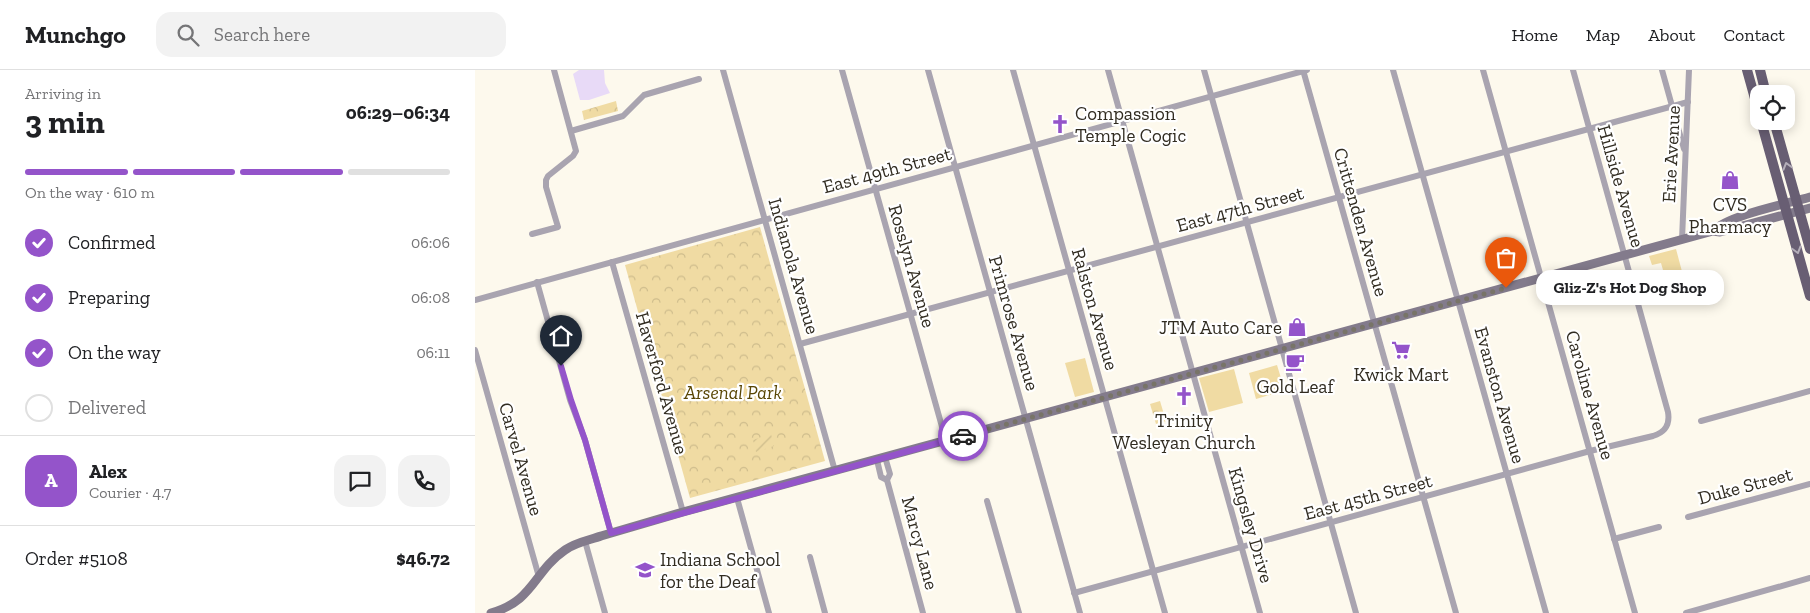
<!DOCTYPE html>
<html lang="en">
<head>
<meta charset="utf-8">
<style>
	:root { --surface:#fff; --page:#f2f2f2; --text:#202124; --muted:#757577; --line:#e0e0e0; --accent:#9454ca }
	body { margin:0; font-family:"Zilla Slab",serif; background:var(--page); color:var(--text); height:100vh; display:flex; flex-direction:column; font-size:19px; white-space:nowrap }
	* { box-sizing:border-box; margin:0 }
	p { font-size:16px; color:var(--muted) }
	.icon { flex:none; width:28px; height:28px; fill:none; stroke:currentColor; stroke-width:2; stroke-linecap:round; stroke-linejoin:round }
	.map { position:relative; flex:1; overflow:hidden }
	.side { display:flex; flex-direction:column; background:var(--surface); width:475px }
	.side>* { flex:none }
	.controls { position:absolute; left:1275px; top:15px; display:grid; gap:10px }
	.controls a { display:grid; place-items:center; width:45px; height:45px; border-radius:10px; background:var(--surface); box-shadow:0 2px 12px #0003; font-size:25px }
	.pin { position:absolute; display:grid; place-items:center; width:42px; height:42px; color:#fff; margin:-51px -21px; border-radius:50% 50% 50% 0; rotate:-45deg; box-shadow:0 0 5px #0007 }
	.pin .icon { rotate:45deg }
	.courier { position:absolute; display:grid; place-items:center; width:50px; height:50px; margin:-25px; border:4px solid #9454ca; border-radius:50%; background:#fff; color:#222; box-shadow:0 1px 6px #0007 }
	.bubble { position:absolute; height:35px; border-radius:15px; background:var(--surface); box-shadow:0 2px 12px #0003; font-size:16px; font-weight:700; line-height:35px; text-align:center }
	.summary em { font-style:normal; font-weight:700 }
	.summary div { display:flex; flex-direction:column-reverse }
	.summary { display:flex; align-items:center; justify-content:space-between; height:85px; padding:0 25px }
	h1 { font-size:32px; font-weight:700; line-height:38px }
	.bar { display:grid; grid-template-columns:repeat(4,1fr); gap:8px 5px; align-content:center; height:60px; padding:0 25px }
	.bar i { height:6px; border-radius:4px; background:var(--line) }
	.bar .current { background:var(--accent) }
	.bar p { grid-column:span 4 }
	.line { display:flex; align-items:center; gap:12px; padding:0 25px; border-top:1px solid var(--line) }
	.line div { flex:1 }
	.round { display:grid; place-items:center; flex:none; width:52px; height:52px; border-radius:15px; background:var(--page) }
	ol { padding:0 25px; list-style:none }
	li { display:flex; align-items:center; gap:15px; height:55px }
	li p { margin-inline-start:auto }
	li .icon { padding:5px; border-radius:50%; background:var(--accent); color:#fff; stroke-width:4 }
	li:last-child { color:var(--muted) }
	li i { width:28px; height:28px; border:2px solid var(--line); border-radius:50% }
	header { display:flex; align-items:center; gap:30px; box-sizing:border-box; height:70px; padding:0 25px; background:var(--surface); border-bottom:1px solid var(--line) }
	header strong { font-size:24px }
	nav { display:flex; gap:28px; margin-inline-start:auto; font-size:18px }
	.search { width:350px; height:45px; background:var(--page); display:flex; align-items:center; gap:12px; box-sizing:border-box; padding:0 18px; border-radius:15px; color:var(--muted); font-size:19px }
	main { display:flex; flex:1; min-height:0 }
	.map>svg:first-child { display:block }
	.grass { fill:#f0dba3 }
	.forest { fill:url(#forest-crowns) }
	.garden { fill:url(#garden-furrows) }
	.water { fill:#e8daf7 }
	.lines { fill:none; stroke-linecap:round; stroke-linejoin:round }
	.minor { stroke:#a9a4b0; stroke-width:6 }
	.secondary { stroke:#837b8c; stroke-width:9 }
	.primary { stroke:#685e73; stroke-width:10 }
	.oneway { stroke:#b4aeb9 }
	.done { stroke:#787468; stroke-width:5; stroke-dasharray:0 9 }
	.route { stroke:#9454ca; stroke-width:6 }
	.labels { text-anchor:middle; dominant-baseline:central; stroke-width:4.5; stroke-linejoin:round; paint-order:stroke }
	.poi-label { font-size:19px; fill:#312c21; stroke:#fff }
	.street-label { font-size:19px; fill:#312c21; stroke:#fff }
	.park-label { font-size:19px; font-style:italic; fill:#594604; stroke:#fff }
</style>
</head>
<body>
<header>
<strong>Munchgo</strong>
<div class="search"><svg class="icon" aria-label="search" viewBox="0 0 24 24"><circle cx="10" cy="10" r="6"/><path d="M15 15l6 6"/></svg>Search here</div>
<nav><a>Home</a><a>Map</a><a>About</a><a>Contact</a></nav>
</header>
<main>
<section class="side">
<div class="summary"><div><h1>3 min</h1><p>Arriving in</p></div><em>06:29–06:34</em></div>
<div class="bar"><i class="current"></i><i class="current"></i><i class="current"></i><i></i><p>On the way · 610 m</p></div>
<ol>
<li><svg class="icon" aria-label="check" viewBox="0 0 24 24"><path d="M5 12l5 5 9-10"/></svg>Confirmed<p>06:06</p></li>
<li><svg class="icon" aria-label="check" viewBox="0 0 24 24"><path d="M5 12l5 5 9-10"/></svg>Preparing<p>06:08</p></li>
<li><svg class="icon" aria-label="check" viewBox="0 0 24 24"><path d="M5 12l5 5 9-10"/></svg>On the way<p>06:11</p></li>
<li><i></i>Delivered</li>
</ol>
<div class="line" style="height:90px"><b class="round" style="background:var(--accent);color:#fff">A</b><div><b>Alex</b><p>Courier · 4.7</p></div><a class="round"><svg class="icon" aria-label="chat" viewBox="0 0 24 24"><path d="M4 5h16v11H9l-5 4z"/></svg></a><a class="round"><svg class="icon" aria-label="phone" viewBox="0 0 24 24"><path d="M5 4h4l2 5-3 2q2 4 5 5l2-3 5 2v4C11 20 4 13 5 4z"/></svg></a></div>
<div class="line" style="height:65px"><div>Order #5108</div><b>$46.72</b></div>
</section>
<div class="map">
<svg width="1335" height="543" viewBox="0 0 1335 543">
	<defs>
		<pattern id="forest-crowns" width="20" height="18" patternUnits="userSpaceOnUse" patternTransform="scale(1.25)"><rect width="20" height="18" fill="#f0dba3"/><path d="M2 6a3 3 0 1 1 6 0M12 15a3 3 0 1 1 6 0" fill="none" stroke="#cebc8c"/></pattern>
		<pattern id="garden-furrows" width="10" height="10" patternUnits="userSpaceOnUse" patternTransform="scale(1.25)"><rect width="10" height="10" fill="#f0dba3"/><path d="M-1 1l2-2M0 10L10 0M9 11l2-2" fill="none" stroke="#cebc8c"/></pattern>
	</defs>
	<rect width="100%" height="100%" fill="#fdf9ed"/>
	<g class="grass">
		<polygon points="1201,179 1209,209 1192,214 1186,193 1177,195 1174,186"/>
		<polygon points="610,288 619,322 600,327 590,293"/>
		<polygon points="802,295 809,318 804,319 805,322 781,329 774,303"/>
		<polygon points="759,299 768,333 734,342 724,308"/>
	</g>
	<g class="forest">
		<polygon points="141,31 143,41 109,50 107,41"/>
		<polygon points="285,157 350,391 215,428 150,195"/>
		<polygon points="685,331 691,351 681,354 675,334"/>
	</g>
	<polygon class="garden" points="296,364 299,376 281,382 278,370"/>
	<polygon class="water" points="104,0 129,0 130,13 135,23 114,30 105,30 98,4"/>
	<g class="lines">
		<g class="minor">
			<polyline points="248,0 360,401"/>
			<polyline points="367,0 471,371"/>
			<polyline points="453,0 605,543"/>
			<polyline points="538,0 690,543"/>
			<polyline points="633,0 785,543"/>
			<polyline points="729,0 881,543"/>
			<polyline points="828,0 981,543"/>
			<polyline points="918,0 1071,543"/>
			<polyline points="1008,0 1160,543"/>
			<polyline points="1187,0 1209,79"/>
			<polyline points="96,61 148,46 169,25 224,9"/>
			<polyline points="57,164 83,157 71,117 71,110 73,106 98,86 101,81 79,0"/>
			<polyline points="1207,170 1214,0"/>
			<polyline points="137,192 208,442"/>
			<polyline points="62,212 95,330 110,370 136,463"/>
			<polyline points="0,230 832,0"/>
			<polyline points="325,274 1213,32"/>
			<polyline points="0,280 64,507"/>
			<polyline points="1226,351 1335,321"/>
			<polyline points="402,390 406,407 412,410 415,404 410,387"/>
			<polyline points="412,410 448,543"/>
			<polyline points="262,428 294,543"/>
			<polyline points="512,431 544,543"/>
			<polyline points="1213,447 1335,414"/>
			<polyline points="1139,469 1184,457"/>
			<polyline points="110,471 130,543"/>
			<polyline points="335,487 350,543"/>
			<path d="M 599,523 L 1115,381 L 1178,366 C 1191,362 1195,354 1193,342 L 1098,0"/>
			<polyline points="1211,543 1335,508"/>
		</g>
		<g class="secondary">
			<path d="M 1238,161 C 1254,145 1311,134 1335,127"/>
			<path d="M 16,543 C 59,531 58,502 90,480 C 101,472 115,470 126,466 C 153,458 181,450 208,442 L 1238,161 L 1245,162 L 1335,138"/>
		</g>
		<g class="primary">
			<polyline points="1272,0 1284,43"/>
			<polyline points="1285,0 1291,24"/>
			<polyline points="1286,51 1335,226"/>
			<polyline points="1299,51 1335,179"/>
		</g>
	</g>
	<defs><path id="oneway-chevron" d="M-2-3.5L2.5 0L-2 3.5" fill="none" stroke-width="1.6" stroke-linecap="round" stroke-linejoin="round" transform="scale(1.25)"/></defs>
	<g class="oneway">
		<use href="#oneway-chevron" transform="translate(1312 96) rotate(-106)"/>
		<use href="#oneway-chevron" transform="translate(1322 180) rotate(74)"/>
	</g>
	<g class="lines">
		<polyline class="done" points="488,366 1031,218"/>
		<polyline class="route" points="86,296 96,330 110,370 136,463 488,366"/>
	</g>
	<defs>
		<g id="church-bare" transform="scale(1.5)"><path d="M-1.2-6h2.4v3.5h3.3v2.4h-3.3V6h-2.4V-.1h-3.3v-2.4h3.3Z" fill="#9454ca" stroke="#fff" stroke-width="2.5" paint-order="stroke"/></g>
		<g id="shop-bare" transform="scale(1.5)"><path d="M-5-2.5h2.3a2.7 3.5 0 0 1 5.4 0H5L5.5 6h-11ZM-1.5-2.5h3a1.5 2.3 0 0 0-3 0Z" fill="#9454ca" stroke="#fff" stroke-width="2.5" paint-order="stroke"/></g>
		<g id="supermarket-bare" transform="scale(1.5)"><path d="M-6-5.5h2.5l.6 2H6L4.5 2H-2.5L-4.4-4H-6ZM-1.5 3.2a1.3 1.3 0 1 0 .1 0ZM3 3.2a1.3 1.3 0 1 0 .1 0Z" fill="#9454ca" stroke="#fff" stroke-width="2.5" paint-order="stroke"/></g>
		<g id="cafe-bare" transform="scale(1.5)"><path d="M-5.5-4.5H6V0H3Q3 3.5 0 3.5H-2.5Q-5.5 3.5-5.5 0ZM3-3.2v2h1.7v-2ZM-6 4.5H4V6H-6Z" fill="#9454ca" stroke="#fff" stroke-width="2.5" paint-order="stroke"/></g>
		<g id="school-bare" transform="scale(1.5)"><path d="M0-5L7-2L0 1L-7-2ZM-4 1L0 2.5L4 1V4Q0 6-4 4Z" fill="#9454ca" stroke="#fff" stroke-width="2.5" paint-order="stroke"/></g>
	</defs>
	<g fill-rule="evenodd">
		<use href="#church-bare" x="585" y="54"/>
		<use href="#shop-bare" x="1255" y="110"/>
		<use href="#shop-bare" x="822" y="257"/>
		<use href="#supermarket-bare" x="926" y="280"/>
		<use href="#cafe-bare" x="820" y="292"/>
		<use href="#church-bare" x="709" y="326"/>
		<use href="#school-bare" x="170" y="500"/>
	</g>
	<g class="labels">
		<g class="poi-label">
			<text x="600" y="43" text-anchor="start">Compassion<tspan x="600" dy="22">Temple Cogic</tspan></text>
			<text x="1255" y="134">CVS<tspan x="1255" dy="22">Pharmacy</tspan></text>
			<text x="807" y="257" text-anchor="end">JTM Auto Care</text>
			<text x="926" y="304">Kwick Mart</text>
			<text x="820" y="316">Gold Leaf</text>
			<text x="709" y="350">Trinity<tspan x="709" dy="22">Wesleyan Church</tspan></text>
			<text x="185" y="489" text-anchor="start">Indiana School<tspan x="185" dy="22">for the Deaf</tspan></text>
		</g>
		<g class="street-label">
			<text transform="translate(1196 84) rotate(-87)">Erie Avenue</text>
			<text transform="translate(412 100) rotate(-15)">East 49th Street</text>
			<text transform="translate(1146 116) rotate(74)">Hillside Avenue</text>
			<text transform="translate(765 139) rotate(-15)">East 47th Street</text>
			<text transform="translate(886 152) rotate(74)">Crittenden Avenue</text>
			<text transform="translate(319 196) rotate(74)">Indianola Avenue</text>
			<text transform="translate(437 196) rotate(74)">Rosslyn Avenue</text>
			<text transform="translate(620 239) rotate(74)">Ralston Avenue</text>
			<text transform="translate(539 253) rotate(74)">Primrose Avenue</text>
			<text transform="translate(187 313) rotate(74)">Haverford Avenue</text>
			<text transform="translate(1025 325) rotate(74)">Evanston Avenue</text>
			<text transform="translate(1115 325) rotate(74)">Caroline Avenue</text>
			<text transform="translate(46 389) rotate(74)">Carvel Avenue</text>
			<text transform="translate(1270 416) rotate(-15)">Duke Street</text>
			<text transform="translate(893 427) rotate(-15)">East 45th Street</text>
			<text transform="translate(776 455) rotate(74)">Kingsley Drive</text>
			<text transform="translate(445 473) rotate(75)">Marcy Lane</text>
		</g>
		<g class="park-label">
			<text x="258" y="322">Arsenal Park</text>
		</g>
	</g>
</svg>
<div class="controls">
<a><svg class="icon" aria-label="locate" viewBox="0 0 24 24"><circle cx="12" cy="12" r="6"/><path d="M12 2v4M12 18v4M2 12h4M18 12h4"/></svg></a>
</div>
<div class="pin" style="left:1031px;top:218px;background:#ea580c"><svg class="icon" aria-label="bag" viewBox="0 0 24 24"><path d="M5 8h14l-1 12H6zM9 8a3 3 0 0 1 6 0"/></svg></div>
<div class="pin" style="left:86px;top:296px;background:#1f2937"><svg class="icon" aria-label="home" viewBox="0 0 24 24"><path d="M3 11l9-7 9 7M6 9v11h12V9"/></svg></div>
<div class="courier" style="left:488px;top:366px"><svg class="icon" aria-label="car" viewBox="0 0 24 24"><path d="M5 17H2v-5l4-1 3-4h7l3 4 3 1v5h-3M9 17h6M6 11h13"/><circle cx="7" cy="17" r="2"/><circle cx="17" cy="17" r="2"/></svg></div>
<div class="bubble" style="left:1061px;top:200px;width:188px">Gliz-Z's Hot Dog Shop</div>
</div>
</main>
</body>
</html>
